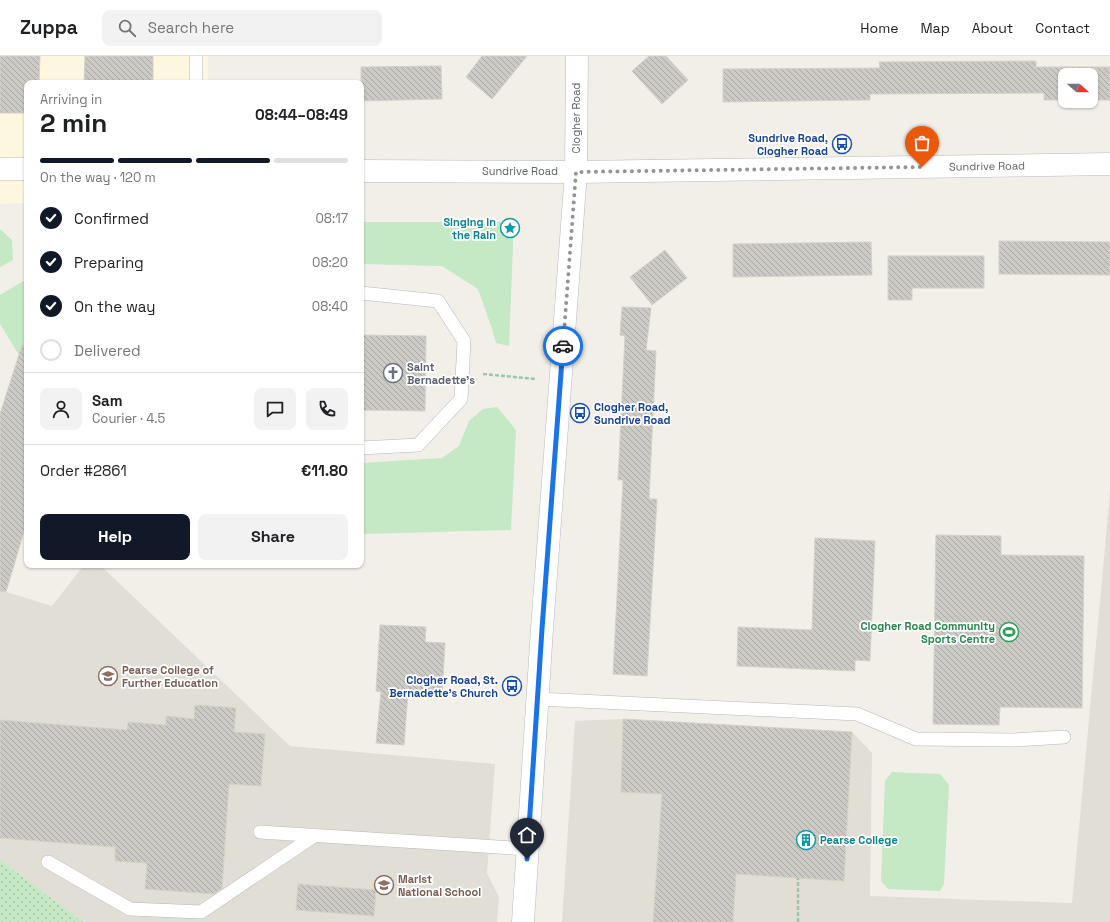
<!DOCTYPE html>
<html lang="en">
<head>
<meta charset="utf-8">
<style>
	:root { --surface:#fff; --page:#f2f2f2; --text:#202124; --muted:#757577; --line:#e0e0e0; --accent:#111827 }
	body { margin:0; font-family:"Space Grotesk",sans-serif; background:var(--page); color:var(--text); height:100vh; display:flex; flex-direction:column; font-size:15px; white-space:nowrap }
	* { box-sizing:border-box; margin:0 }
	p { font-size:13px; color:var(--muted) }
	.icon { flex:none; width:22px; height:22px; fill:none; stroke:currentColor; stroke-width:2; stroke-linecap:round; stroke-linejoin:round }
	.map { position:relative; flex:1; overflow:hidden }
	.sheet { position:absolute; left:24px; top:24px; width:340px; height:488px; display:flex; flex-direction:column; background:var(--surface); border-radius:8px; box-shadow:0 1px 3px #0004 }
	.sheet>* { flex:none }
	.needle { width:26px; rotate:111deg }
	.controls { position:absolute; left:1058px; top:12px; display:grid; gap:8px }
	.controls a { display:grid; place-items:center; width:40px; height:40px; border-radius:8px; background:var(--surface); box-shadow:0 1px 3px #0004; font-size:20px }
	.pin { position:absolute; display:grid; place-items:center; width:34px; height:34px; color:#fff; margin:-41px -17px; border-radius:50% 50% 50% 0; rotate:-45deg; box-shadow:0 0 4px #0007 }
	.pin .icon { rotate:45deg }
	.courier { position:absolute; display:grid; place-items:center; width:40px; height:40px; margin:-20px; border:3px solid #1a73e8; border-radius:50%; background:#fff; color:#222; box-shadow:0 1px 5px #0007 }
	.overview em { font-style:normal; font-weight:700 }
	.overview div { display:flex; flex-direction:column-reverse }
	.overview { display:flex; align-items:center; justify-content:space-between; height:68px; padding:0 16px }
	h1 { font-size:26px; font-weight:700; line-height:30px }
	.bar { display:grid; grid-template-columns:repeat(4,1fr); gap:6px 4px; align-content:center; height:48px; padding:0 16px }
	.bar i { height:5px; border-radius:3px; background:var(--line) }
	.bar .active { background:var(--accent) }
	.bar p { grid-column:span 4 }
	.line { display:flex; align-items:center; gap:10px; padding:0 16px; border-top:1px solid var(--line) }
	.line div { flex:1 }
	.round { display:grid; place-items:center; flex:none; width:42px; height:42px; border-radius:8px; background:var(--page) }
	ol { padding:0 16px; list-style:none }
	li { display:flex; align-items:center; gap:12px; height:44px }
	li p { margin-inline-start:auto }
	li .icon { padding:4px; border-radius:50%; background:var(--accent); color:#fff; stroke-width:4 }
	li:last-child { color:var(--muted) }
	li i { width:22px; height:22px; border:2px solid var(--line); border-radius:50% }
	.button { display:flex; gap:8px; margin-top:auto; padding:8px 16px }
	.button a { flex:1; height:46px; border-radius:8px; background:var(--accent); color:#fff; font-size:16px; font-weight:700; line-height:46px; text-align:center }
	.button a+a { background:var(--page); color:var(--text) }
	header { display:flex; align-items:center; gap:24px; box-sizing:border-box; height:56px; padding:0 20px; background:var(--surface); border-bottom:1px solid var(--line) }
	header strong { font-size:19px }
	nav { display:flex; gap:22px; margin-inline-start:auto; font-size:14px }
	.search { width:280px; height:36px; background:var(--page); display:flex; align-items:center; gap:10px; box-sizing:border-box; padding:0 14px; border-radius:8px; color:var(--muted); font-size:15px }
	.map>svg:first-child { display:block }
	.commercial { fill:#fef7e0 }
	.education { fill:#e1ded6 }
	.grass { fill:#c5e8c5 }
	.park { fill:url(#park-dots) }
	.building { fill:url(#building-back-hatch); stroke:#d6d1c6 }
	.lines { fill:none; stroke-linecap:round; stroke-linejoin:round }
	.lane-casing { stroke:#b5b8bc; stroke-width:14 }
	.secondary-casing { stroke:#b6babf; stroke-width:23 }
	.path { stroke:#9cc7a9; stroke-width:2.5; stroke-dasharray:4 2; stroke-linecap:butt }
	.lane { stroke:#fff; stroke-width:13 }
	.secondary { stroke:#fff; stroke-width:22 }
	.done { stroke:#929495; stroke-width:4; stroke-dasharray:0 7.2 }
	.route { stroke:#1a73e8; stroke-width:5 }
	.labels { text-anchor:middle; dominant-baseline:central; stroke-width:3.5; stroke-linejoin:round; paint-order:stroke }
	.street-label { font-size:11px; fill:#5f6368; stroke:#fff }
	.transit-label { font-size:11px; font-weight:bold; fill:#164399; stroke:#fff; text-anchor:end }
	.culture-label { font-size:11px; font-weight:bold; fill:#0d838f; stroke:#fff; text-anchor:end }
	.worship-label { font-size:11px; font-weight:bold; fill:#5b616d; stroke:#fff; text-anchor:start }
	.leisure-label { font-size:11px; font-weight:bold; fill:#27864d; stroke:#fff; text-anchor:end }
	.education-label { font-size:11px; font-weight:bold; fill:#785e54; stroke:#fff; text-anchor:start }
</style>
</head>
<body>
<header>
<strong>Zuppa</strong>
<div class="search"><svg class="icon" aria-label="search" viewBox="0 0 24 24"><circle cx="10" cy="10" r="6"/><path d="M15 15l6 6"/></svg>Search here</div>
<nav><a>Home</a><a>Map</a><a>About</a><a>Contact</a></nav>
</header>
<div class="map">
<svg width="1110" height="866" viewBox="0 0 1110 866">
	<defs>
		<pattern id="park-dots" width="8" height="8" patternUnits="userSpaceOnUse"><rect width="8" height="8" fill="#c5e8c5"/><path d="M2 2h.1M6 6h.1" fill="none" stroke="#a3c0a4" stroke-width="1.8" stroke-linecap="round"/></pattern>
		<pattern id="building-back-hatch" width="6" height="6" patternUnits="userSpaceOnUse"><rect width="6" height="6" fill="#cccac5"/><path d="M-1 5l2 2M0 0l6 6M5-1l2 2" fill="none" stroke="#a9a8a4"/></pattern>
	</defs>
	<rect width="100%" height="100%" fill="#f1efe8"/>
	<polygon class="commercial" points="0,0 208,0 208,27 27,27 27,147 0,148"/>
	<g class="education">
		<polygon points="1110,437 1110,866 562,866 575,665 623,663 852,676 872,697 870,840 1072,847"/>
		<polygon points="84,509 100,509 290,690 495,708 487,817 499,841 497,866 83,866 0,804 0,534 52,550"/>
	</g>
	<g class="grass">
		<polygon points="361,166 514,166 509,290 496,287 491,270 478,233 442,210 361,208"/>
		<polygon points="0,173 12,184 13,204 0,211"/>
		<polygon points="27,223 27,298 19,299 0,268 0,239"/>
		<polygon points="497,351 516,374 511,474 361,478 361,407 442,402 459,390 469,365 483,353"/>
		<polygon points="892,716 940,718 949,729 944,828 940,835 888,833 881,825 885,725"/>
	</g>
	<polygon class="park" points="0,804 83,866 0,866"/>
	<g class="building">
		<polygon points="0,0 40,0 39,27 27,27 27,57 0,57"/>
		<polygon points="85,0 153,0 153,27 84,27"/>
		<polygon points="482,0 527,0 492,43 466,21"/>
		<polygon points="649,0 666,0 688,24 662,48 632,15"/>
		<polygon points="1036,5 1036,11 1110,11 1110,44 1091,44 1091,19 1065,19 1065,44 1044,44 1044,37 870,38 870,44 723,46 723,13 880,12 879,6"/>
		<polygon points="441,10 442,43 361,45 361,11"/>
		<polygon points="999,185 1110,186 1110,219 999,218"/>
		<polygon points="871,186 872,219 733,221 733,188"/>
		<polygon points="665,194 687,222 652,249 630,221"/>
		<polygon points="888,200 984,200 984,232 912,232 912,244 888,244"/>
		<polygon points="622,251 651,252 646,294 656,295 649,443 657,443 647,620 613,618 623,424 618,424 625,280 620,279"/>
		<polygon points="361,279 426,280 425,355 361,354"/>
		<polygon points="22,289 27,289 27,465 6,536 0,535 0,358"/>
		<polygon points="936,479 1001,480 1001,499 1084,500 1082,652 1000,651 999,669 933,668"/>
		<polygon points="815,482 875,485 870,605 855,604 855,615 737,610 738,571 812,574"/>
		<polygon points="380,569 426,571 425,586 445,587 442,639 408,637 404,689 376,687 381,636 376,635"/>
		<polygon points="195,649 236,652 234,676 265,678 261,730 229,728 222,832 214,838 145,833 147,807 115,805 115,791 0,782 0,664 127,674 128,666 166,669 166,660 194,663"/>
		<polygon points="623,663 852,676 844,825 736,818 733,866 653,866 662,738 621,736"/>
		<polygon points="298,828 376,834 374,860 296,854"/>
	</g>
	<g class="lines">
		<g class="lane-casing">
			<g id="lane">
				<polyline points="196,27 196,0"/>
				<polyline points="361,237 438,245 464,285 461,343 418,389 361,392"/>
				<polyline points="537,643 857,658 916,683 1014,684 1064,681"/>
				<polyline points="260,776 528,793"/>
				<polyline points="48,806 130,853 201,856 314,780"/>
			</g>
		</g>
		<g class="secondary-casing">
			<g id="secondary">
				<polyline points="0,113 27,113"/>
				<polyline points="361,115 576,116 1110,108"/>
				<polyline points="523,866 542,573 576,116 577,0"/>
			</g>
		</g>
		<g class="path">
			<polyline points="483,318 536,323"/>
			<polyline points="798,866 798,822"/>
		</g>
		<use href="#lane" class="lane"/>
		<use href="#secondary" class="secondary"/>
	</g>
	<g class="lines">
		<polyline class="done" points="563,290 576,116 922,111"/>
		<polyline class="route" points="527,803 542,573 563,290"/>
	</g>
	<defs>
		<g id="bus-ring" transform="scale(1)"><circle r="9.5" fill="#fff" stroke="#1a4fb4" stroke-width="1.5"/><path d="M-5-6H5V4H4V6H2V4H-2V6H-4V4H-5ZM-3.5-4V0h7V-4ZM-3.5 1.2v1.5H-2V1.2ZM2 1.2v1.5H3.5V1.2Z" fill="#1a4fb4"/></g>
		<g id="sight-ring" transform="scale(1)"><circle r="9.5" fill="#fff" stroke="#0f9aa8" stroke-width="1.5"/><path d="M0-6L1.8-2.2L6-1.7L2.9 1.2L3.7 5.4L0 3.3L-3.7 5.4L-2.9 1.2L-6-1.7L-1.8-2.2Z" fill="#0f9aa8"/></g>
		<g id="church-ring" transform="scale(1)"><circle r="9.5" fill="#fff" stroke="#6b7280" stroke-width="1.5"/><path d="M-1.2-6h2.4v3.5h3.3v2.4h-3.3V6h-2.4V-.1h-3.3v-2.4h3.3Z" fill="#6b7280"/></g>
		<g id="stadium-ring" transform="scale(1)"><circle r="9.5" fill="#fff" stroke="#2e9e5b" stroke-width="1.5"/><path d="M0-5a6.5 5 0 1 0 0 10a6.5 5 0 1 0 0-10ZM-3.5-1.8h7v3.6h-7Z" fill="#2e9e5b"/></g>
		<g id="university-ring" transform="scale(1)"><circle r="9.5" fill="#fff" stroke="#8d6e63" stroke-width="1.5"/><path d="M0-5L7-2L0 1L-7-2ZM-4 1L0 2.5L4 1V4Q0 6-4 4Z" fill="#8d6e63"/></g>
		<g id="building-ring" transform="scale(1)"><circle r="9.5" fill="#fff" stroke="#0f9aa8" stroke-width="1.5"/><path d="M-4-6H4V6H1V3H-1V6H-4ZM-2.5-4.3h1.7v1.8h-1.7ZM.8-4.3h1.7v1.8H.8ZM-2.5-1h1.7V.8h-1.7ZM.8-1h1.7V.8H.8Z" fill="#0f9aa8"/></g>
		<g id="school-ring" transform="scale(1)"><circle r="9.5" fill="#fff" stroke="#8d6e63" stroke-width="1.5"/><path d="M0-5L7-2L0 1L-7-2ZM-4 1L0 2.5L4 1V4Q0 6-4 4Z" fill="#8d6e63"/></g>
	</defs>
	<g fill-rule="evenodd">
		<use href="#bus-ring" x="842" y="88"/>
		<use href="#sight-ring" x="510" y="172"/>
		<use href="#church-ring" x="393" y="317"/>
		<use href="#bus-ring" x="580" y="357"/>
		<use href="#stadium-ring" x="1009" y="576"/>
		<use href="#university-ring" x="108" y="620"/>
		<use href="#bus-ring" x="512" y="630"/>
		<use href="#building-ring" x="806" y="784"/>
		<use href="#school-ring" x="384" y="829"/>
	</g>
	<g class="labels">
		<g class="street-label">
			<text transform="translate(576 62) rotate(-90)">Clogher Road</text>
			<text transform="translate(987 110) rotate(-1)">Sundrive Road</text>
			<text x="520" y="115">Sundrive Road</text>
		</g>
		<g class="transit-label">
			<text x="828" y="82">Sundrive Road,<tspan x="828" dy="13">Clogher Road</tspan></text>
			<text x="594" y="351" text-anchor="start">Clogher Road,<tspan x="594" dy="13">Sundrive Road</tspan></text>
			<text x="498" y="624">Clogher Road, St.<tspan x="498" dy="13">Bernadette's Church</tspan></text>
		</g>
		<g class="culture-label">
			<text x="496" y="166">Singing in<tspan x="496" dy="13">the Rain</tspan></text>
			<text x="820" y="784" text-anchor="start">Pearse College</text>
		</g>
		<g class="worship-label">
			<text x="407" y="311">Saint<tspan x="407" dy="13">Bernadette's</tspan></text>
		</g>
		<g class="leisure-label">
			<text x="995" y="570">Clogher Road Community<tspan x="995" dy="13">Sports Centre</tspan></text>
		</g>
		<g class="education-label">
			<text x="122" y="614">Pearse College of<tspan x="122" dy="13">Further Education</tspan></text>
			<text x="398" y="823">Marist<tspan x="398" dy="13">National School</tspan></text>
		</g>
	</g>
</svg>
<div class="controls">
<a><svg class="needle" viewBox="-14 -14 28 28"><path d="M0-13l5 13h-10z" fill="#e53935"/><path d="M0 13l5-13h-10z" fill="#757577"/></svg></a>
</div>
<div class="pin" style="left:922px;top:111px;background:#ea580c"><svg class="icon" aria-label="bag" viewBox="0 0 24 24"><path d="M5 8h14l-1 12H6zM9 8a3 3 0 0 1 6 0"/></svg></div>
<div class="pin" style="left:527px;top:803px;background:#1f2937"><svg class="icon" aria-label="home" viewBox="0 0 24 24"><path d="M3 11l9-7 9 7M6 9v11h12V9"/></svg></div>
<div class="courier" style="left:563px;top:290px"><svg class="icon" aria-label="car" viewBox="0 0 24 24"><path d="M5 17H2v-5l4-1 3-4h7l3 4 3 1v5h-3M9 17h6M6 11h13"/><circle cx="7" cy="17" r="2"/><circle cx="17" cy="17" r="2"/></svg></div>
<section class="sheet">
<div class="overview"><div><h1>2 min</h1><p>Arriving in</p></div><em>08:44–08:49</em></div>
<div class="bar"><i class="active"></i><i class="active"></i><i class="active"></i><i></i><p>On the way · 120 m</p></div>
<ol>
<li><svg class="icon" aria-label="check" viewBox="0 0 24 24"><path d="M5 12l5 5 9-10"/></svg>Confirmed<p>08:17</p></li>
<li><svg class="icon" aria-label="check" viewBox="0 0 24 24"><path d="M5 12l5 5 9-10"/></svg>Preparing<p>08:20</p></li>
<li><svg class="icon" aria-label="check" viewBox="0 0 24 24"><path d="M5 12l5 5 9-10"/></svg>On the way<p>08:40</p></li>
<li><i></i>Delivered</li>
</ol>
<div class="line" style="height:72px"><a class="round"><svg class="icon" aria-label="person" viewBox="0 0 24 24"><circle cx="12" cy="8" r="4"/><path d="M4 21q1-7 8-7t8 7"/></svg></a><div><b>Sam</b><p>Courier · 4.5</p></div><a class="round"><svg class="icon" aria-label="chat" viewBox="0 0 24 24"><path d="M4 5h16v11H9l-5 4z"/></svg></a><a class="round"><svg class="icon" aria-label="phone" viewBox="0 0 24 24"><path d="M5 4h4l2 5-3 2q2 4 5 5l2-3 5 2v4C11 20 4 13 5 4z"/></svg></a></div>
<div class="line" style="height:52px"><div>Order #2861</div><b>€11.80</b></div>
<div class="button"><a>Help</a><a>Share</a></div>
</section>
</div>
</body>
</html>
